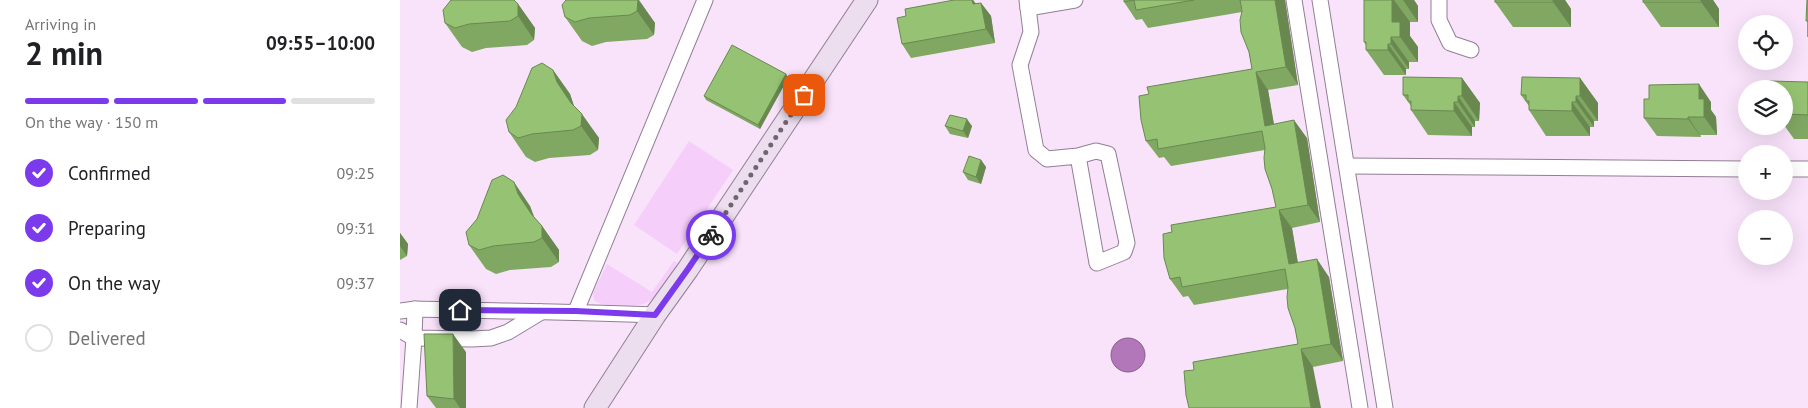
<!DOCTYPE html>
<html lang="en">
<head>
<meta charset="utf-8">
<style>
	:root { --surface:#fff; --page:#f6f6f6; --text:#202124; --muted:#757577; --line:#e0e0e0; --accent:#7c3aed }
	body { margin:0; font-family:"PT Sans",sans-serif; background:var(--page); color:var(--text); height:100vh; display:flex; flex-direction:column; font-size:19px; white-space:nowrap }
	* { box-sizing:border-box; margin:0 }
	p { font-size:16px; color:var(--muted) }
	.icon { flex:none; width:28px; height:28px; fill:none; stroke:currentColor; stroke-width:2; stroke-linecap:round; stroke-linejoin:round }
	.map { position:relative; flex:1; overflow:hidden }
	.drawer { display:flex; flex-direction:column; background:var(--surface); width:400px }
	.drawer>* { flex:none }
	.buttons { position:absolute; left:1338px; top:15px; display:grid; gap:10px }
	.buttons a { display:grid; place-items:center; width:55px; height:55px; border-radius:50%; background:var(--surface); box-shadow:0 5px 20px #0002; font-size:25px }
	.pin { position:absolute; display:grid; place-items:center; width:42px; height:42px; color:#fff; margin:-21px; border-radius:10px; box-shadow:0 2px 8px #0006 }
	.courier { position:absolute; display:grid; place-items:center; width:50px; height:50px; margin:-25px; border:4px solid #7c3aed; border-radius:50%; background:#fff; color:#222; box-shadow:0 1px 6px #0007 }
	.summary em { font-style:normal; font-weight:800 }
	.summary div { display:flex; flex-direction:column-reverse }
	.summary { display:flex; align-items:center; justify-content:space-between; height:85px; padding:0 25px }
	h1 { font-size:32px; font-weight:800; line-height:38px }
	.bar { display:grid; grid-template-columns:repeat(4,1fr); gap:8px 5px; align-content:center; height:60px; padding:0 25px }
	.bar i { height:6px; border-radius:4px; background:var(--line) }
	.bar .active { background:var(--accent) }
	.bar p { grid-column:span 4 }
	ol { padding:0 25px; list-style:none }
	li { display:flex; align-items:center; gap:15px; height:55px }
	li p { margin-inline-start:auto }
	li .icon { padding:5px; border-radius:50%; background:var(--accent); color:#fff; stroke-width:4 }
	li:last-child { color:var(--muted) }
	li i { width:28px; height:28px; border:2px solid var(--line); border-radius:50% }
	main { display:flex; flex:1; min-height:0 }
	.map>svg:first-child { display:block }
	.green { fill:#f5cefa }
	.water { fill:#b277b9; stroke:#895d8e }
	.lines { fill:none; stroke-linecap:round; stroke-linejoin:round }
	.street-casing { stroke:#927e94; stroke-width:17 }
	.secondary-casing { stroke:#927e94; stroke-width:23 }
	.street { stroke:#fff; stroke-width:15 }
	.secondary { stroke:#ecdeee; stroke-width:21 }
	.wall { fill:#81a863 }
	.shaded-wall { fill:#698850 }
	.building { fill:#96c373; stroke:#698850 }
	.done { stroke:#716472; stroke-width:5; stroke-dasharray:0 9 }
	.route { stroke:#7c3aed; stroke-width:6 }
</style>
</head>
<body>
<main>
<section class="drawer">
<div class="summary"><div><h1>2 min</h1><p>Arriving in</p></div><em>09:55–10:00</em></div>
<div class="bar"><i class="active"></i><i class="active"></i><i class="active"></i><i></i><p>On the way · 150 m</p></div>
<ol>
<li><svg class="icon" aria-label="check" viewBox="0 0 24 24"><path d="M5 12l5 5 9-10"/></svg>Confirmed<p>09:25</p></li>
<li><svg class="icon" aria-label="check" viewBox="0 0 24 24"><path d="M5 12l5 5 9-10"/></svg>Preparing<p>09:31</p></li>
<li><svg class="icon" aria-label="check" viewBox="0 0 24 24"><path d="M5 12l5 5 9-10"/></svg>On the way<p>09:37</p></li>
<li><i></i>Delivered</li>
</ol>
</section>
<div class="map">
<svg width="1408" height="408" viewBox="0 0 1408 408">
	<rect width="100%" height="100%" fill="#f9e3fb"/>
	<g class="green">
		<polygon points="289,141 333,170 277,254 234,225"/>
		<path d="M 274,261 L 277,263 C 269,278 258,302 239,305 C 233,306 226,305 220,305 C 210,305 202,306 194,300 L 193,293 L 207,264 L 252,292 Z"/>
	</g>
	<circle class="water" cx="728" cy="355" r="17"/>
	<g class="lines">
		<g class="street-casing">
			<g id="street">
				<polyline points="627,0 631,32 620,65 636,150 647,159 678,156 697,263 724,252 727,243 708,154 696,151 678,156"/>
				<polyline points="894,0 960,408"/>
				<polyline points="920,0 985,408"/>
				<polyline points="1039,0 1039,20 1050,43 1071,50"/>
				<polyline points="628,8 675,0"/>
				<polyline points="947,166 1346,169"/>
				<polyline points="1384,169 1408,169"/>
				<path d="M 0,311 L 15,309 C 95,311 175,312 255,315"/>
				<polyline points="176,311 305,0"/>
				<polyline points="0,330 14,338 72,339 91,338 108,332 141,312"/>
				<polyline points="9,408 14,338 15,309"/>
			</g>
		</g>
		<g class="secondary-casing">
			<polyline id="secondary" points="195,408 255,315 288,269 467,0"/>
		</g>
		<use href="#street" class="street"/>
		<use href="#secondary" class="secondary"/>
	</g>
	<g class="wall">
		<polygon points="238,0 255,23 254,35 247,39 206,42 192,46 182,41 165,17"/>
		<polygon points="554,0 573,0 576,4 581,3 591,16 595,43 511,58 502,44 506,16"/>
		<polygon points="724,0 885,0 898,85 868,90 874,124 907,138 920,222 892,228 898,263 929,277 943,361 913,367 794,370 898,344 888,289 794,305 788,296 783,297 770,279 772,232 876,207 865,150 771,166 764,157 759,158 746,141 749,94 852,69 842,12 748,28 742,19 736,20 724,2"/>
		<polygon points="964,0 1014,0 1018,6 1018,22 1010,22 1010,36 1018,47 1018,62 1009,62 1009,69 1006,69 1006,75 984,75 966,50 966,45 964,42"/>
		<polygon points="1165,0 1171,9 1171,27 1113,27 1095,2"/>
		<polygon points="1243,0 1313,0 1319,9 1319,27 1261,27 1243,2"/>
		<polygon points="118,4 135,28 134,40 127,45 86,48 72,52 62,47 45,23"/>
		<polygon points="153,70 170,94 174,106 199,138 198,150 190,155 149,158 135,162 126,157 109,132"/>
		<polygon points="386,74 388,78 360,129 306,100 304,96"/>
		<polygon points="1062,78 1080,103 1079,121 1075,121 1075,127 1072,127 1072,136 1028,135 1011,110 1011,106 1003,95"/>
		<polygon points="1180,78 1198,103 1198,121 1194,121 1194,127 1190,127 1190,136 1146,136 1129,110 1129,106 1121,95"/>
		<polygon points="1408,82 1408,139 1394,139 1384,125 1384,89"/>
		<polygon points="1311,102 1311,110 1316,117 1317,135 1300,135 1301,137 1257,136 1244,118"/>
		<polygon points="545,126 572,126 568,138 550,134"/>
		<polygon points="581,160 586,167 581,184 568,180 563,172"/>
		<polygon points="130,206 134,218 142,226 159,250 159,262 151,267 110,270 96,274 86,269 69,245"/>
		<polygon points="0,233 8,244 7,256 0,260"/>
		<polygon points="66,352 66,408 36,408 27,396"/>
	</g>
	<g class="shaded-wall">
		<polygon points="238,0 239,0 255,23 254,35 237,11"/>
		<polygon points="572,0 573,0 581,11 573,4"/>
		<polygon points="875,0 885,0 898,85 886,67"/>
		<polygon points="992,0 994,0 1010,22 1010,36 1018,47 1018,62 1000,37 992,22"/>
		<polygon points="1003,0 1014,0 1018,6 1018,22"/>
		<polygon points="1153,0 1165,0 1171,9 1171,27 1153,2"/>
		<polygon points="1301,0 1313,0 1319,9 1319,27 1301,2"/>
		<polygon points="581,3 591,16 595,43 586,29"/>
		<polygon points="118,4 135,28 134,40 118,16"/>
		<polygon points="991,37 1009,62 1009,69 991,44"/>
		<polygon points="988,44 1006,69 1006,75 988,50"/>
		<polygon points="153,70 170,94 174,106 182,114 199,138 198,150 181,126 157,82"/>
		<polygon points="856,72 868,90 877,143 865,126"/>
		<polygon points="386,74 388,78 360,129 358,125"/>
		<polygon points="1062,78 1080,103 1079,121 1062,96"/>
		<polygon points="1180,78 1198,103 1198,121 1180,96"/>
		<polygon points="1299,84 1311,102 1311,110 1316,117 1317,135 1304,117 1299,99"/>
		<polygon points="1058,96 1075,121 1075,127 1058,102"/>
		<polygon points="1176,96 1194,121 1194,127 1176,102"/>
		<polygon points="1054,102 1072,127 1072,136 1054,111"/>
		<polygon points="1172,102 1190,127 1190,136 1172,111"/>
		<polygon points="1288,117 1300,135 1301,137 1288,119"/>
		<polygon points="567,119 572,126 568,138 563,131"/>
		<polygon points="894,120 907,138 920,222 908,205"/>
		<polygon points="581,160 586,167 581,184 576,177"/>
		<polygon points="114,182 130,206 135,219 142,226 159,250 159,262 142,238 118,194"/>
		<polygon points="879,210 892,228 901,282 889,264"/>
		<polygon points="0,233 8,244 7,256 0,246"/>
		<polygon points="917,259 929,277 943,361 931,344"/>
		<polygon points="53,334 66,352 66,408 60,408 54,399"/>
		<polygon points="901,349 913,367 921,408 911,408"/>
	</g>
	<g class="building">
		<polygon points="51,0 114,0 118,4 118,16 110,21 69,24 55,28 45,23 43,10"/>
		<polygon points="166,0 238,0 237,11 230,15 189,18 175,22 165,17 162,5"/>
		<polygon points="554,0 572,0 573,4 581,3 586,29 502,44 497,18 506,16 505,9"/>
		<polygon points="724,0 794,0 736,10 734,0 724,2"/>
		<polygon points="840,0 875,0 886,67 856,72 865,126 894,120 908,205 879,210 889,264 917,259 931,344 901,349 911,408 789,408 786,395 784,371 794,370 793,362 898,344 895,328 888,308 887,297 888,287 885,269 782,287 780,277 770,279 764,258 763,234 772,232 771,225 876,207 872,189 865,169 864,158 865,148 862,131 758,149 757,139 746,141 741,120 739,96 749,94 747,87 852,69 849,52 841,32 840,20 842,11"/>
		<polygon points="964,0 992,0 992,22 1000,22 1000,37 991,37 991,44 988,44 988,50 966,50 966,42 964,42"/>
		<rect x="1095" y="0" width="58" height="2"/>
		<rect x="1243" y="0" width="58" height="2"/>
		<polygon points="1407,0 1408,0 1408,37 1408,21 1406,21"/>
		<polygon points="332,45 386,74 358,125 304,96"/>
		<polygon points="142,63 153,70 157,82 171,103 182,114 181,126 173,130 132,134 118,138 109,132 106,120 116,107 132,68"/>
		<polygon points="1003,77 1062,78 1062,96 1058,96 1058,102 1054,102 1054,111 1011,110 1011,101 1008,101 1008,95 1003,95"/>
		<polygon points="1122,77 1180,78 1180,96 1176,96 1176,102 1172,102 1172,111 1129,110 1129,101 1126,101 1126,95 1121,95"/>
		<polygon points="1369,81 1408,82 1408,115 1384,114 1384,89 1369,89"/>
		<polygon points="1299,84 1299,99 1304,99 1304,117 1288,117 1288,119 1244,118 1244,99 1249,99 1249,85"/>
		<polygon points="550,115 567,119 563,131 545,126"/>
		<polygon points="569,156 581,160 576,177 563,172"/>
		<polygon points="103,175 114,182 118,194 132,215 142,226 142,238 134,242 93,246 79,250 69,245 66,232 77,219 92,180"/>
		<polygon points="24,334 53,334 54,399 27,396"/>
	</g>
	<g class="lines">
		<polyline class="done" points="311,235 404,95"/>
		<polyline class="route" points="60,310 176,311 255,315 288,269 311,235"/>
	</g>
</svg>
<div class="buttons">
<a><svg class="icon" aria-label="locate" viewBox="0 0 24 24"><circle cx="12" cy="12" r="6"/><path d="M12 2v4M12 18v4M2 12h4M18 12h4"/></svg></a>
<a><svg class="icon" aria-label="layers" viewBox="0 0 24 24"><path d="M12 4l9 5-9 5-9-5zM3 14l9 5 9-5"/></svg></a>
<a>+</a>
<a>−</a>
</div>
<div class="pin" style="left:404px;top:95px;background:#ea580c"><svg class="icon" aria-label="bag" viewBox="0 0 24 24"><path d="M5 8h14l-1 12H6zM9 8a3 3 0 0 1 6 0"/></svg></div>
<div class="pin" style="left:60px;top:310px;background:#1f2937"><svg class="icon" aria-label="home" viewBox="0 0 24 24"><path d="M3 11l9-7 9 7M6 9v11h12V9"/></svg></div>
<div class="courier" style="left:311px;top:235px"><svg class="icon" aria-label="bike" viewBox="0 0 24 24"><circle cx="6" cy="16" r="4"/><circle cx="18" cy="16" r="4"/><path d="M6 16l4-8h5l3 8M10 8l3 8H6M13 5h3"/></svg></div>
</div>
</main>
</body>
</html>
